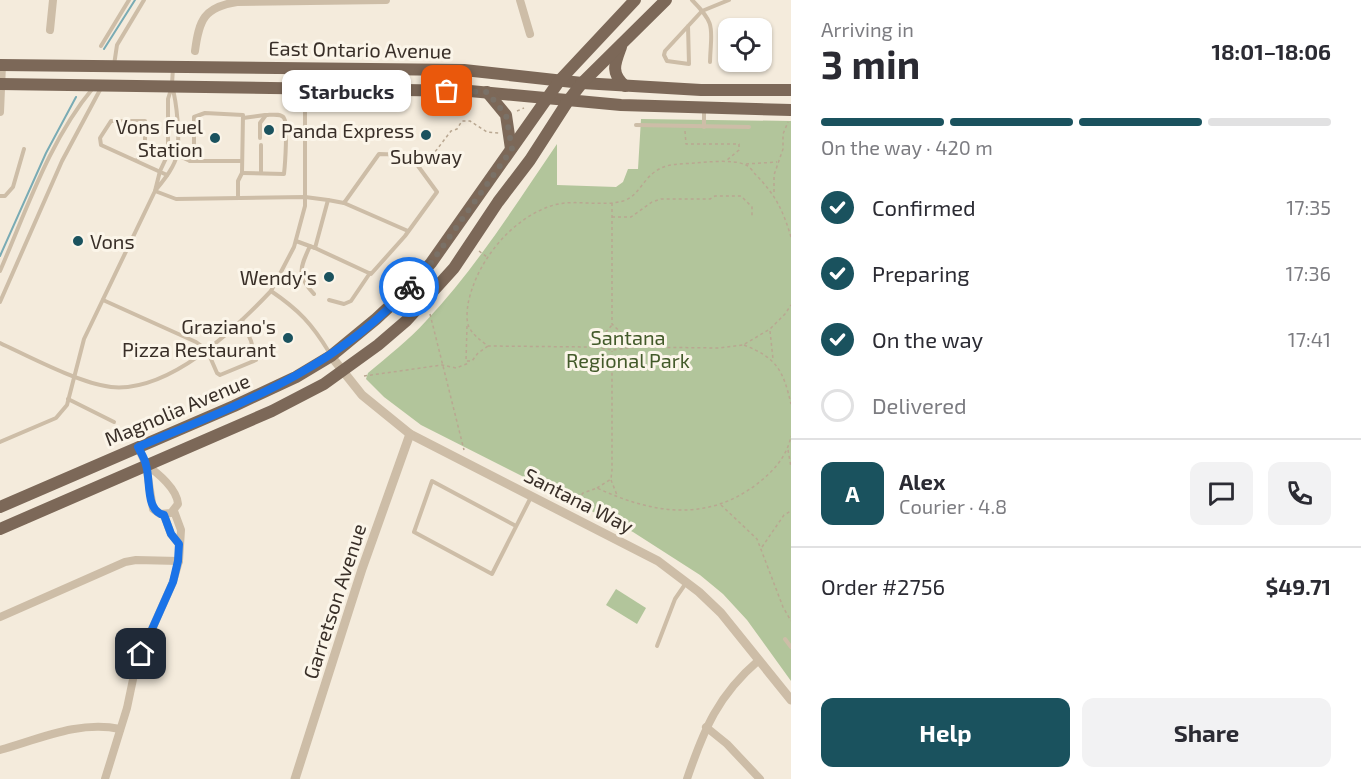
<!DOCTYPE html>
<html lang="en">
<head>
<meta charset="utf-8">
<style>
	:root { --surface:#fff; --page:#f2f2f3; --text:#2b2b33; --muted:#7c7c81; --line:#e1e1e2; --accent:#1a525e }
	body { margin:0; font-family:"Exo 2",sans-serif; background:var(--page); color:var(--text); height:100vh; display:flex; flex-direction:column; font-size:22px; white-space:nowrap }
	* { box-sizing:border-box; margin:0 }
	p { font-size:20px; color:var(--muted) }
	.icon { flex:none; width:33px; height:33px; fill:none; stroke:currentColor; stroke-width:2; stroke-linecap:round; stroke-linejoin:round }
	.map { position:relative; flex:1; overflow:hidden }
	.side { display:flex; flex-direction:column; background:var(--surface); width:570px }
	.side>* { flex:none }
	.tools { position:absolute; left:718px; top:18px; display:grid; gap:12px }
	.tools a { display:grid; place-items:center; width:54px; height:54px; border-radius:12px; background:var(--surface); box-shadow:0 2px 4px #0004; font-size:30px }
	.pin { position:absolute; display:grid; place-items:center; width:51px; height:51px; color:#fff; margin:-26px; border-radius:12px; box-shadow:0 3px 9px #0006 }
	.courier { position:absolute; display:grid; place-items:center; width:60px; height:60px; margin:-30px; border:4px solid #1a73e8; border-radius:50%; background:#fff; color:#222; box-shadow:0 2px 8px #0007 }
	.bubble { position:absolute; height:42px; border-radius:12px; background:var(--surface); box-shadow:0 2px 4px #0004; font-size:20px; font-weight:700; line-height:42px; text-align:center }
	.summary em { font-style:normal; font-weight:700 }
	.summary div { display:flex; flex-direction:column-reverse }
	.summary { display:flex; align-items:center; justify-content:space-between; height:102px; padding:0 30px }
	h1 { font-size:39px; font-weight:700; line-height:45px }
	.bar { display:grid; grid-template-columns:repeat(4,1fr); gap:9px 6px; align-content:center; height:72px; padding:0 30px }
	.bar i { height:8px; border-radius:4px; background:var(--line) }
	.bar .selected { background:var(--accent) }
	.bar p { grid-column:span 4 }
	.line { display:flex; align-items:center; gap:15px; padding:0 30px; border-top:2px solid var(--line) }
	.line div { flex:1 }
	.round { display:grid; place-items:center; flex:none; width:63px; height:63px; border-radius:12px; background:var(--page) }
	ol { padding:0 30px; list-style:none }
	li { display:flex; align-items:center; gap:18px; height:66px }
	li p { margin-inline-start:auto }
	li .icon { padding:6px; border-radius:50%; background:var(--accent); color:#fff; stroke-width:4 }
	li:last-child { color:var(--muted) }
	li i { width:33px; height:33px; border:3px solid var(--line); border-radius:50% }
	.button { display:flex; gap:12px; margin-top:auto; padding:12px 30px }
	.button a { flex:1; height:69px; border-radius:12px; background:var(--accent); color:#fff; font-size:24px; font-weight:700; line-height:69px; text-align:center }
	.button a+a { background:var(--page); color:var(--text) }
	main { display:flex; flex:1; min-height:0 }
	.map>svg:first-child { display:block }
	.green { fill:#b2c59b }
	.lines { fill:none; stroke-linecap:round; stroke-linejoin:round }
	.stream { stroke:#79abb4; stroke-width:2 }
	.path { stroke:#b9a791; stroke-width:1.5; stroke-dasharray:3 3; stroke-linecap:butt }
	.service { stroke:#cdbda7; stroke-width:4 }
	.minor { stroke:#cdbda7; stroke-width:8 }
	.tertiary { stroke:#cdbda7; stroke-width:9 }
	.primary { stroke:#7c6858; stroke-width:12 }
	.done { stroke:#7a7167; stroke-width:6; stroke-dasharray:0 10.8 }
	.route { stroke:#1a73e8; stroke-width:8 }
	.poi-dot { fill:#1a525e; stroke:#fbf5e9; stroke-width:2 }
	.labels { text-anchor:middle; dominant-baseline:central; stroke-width:6; stroke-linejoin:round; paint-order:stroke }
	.street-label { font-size:20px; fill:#392f28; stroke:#fbf5e9 }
	.poi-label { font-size:20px; fill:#392f28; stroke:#fbf5e9; text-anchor:end }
	.park-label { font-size:20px; fill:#435a2a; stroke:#fbf5e9 }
</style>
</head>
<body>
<main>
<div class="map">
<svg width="791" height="779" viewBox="0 0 791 779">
	<rect width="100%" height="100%" fill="#f4ebdc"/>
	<g class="green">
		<path d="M 641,119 L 791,121 L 791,681 L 747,620 L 723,594 L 700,575 L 633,532 L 421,425 L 384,397 L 366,379 L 368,373 C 388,356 409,340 426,321 C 476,268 516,204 557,144 L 557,185 L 616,187 L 623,182 L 628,169 L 638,169 Z"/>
		<polygon points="616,589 646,608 637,624 606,605"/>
	</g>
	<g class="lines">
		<g class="stream">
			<polyline points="104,49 135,0"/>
			<polyline points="0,256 46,153 76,97"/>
		</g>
		<g class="path">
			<polyline points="517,111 524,108"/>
			<polyline points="685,131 686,144 739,144 739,150 727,160"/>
			<polyline points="428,161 451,131 457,129 462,121 470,121 487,132 499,133"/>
			<polyline points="746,164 777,162"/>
			<polyline points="774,192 774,175 783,149 783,134 788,122"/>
			<polyline points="612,203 612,324 636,347"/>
			<polyline points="612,217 631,217 652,202 661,199 710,199 715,196 741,196 752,207 752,217"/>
			<path d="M 791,237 C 783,210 775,194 755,174 C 753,171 749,166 746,165 C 734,159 708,162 696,163 C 682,164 667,163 656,171 C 643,179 638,197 623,201 C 601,207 576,199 554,205 C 512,217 476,262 468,304 C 467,311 466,321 469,327 C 473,335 480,340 488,346 L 593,347 L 612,350 L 636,347 L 719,348 L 743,345 L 770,329 L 785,314 L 791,305"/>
			<polyline points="479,251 487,257"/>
			<polyline points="430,314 464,450"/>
			<polyline points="467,326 466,361 472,361 478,353 488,346"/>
			<polyline points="770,331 773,359"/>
			<path d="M 744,345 C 777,358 783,370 791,404"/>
			<polyline points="594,346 612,325"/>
			<polyline points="364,376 442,365 456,368 469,363"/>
			<polyline points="788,450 791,467"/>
			<polyline points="611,480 617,495"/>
			<polyline points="597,488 611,479 612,470 612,351"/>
			<path d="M 574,504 L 583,493 L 597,488 C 651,513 706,523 757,484 C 774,471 787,456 791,436"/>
			<polyline points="721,505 757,539 783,607 791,621"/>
			<polyline points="762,547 784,515 791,511"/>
		</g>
		<g class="service">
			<path d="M 692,0 C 717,25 711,28 710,62"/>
			<polyline points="688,26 689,64 667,61 664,55 665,51 702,11 729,0"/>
			<polyline points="101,46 129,0"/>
			<polyline points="114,65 117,45 144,0"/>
			<polyline points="172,84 173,68"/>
			<path d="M 172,86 C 177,103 180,137 177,154 C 175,167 163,181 155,191 L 160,171 L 168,154 L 168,99 Z"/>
			<path d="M 305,91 L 305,206 L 294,247 L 271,291 C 299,310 312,324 329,352"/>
			<polyline points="243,118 265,115"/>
			<polyline points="636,125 749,127"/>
			<polyline points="704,127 704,109"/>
			<polyline points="261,145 261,173"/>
			<polyline points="168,154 177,155 190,161 194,155 194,117 205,113 243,115 242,173 238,181 238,197"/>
			<polyline points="137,160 145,147 145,121 111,121 100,138 101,145 167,175"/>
			<polyline points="190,161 242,161"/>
			<path d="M 242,173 L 284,174 C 285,165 288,124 284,118 C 281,113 271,115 266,115 L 260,123 L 260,138"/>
			<polyline points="0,196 5,196 13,187 24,149"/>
			<polyline points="344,203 408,231"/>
			<path d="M 310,246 C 300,268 296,275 314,294"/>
			<polyline points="315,248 371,274 405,236 437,192 410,155 379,154 344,203 328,200"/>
			<path d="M 0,271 C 27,209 49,141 93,88"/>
			<polyline points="103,300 196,342 207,350 217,373 220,375 256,360 251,341 242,320"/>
			<polyline points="329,300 344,304 351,301 370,273"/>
			<polyline points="0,302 62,161 101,88"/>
			<path d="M 0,343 C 30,357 79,383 111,387 C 169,393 234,330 271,291"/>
			<polyline points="68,399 114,422"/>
			<polyline points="0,442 56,418 67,405 84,339 155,191 176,199 305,197 328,200 315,248 296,241"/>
			<polyline points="516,526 432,481 414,532 492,574 531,497"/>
			<polyline points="785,639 791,647"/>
			<polyline points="657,646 675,599 686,583"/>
		</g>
		<g class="minor">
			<polyline points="520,0 530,34"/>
			<polyline points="50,30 53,0"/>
			<path d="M 195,51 C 199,20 204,7 237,2 L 386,0"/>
			<polyline points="0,112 2,65"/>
			<path d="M 138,447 L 146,465 L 153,509 L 160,514 L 171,513 L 178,504 C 177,489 158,473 146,465"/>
			<polyline points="164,515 171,534 179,544"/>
			<polyline points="0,617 125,562 136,560 179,561"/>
			<polyline points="706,727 727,744 760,779"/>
			<path d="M 0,750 C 39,739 80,720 120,729"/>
			<polyline points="105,779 127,708 136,665 173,582 179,561 181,530 174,511"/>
			<path d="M 687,779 C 704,729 718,695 759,660"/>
		</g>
		<g class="tertiary">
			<polyline points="331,356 362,395 410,434 658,561 699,592 721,613 791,700"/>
			<polyline points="295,779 362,569 410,434"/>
		</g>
		<g class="primary">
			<path d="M 621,47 C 615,63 610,73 625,86"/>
			<polyline points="0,65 464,70 582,83 701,90 791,90"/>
			<polyline points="0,84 470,91 621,105 791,110"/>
			<polyline points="487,92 506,115 511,149"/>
			<polyline points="0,507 234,406 296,377 331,356 376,319 405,292 431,263 560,80 635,0"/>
			<polyline points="0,529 272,411 324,384 378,345 406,321 454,268 498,202 530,160 568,101 582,83 666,0"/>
		</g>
	</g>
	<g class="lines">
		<polyline class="done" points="409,287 431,263 512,149 506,115 487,92 447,91"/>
		<path class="route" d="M 141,654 L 173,582 L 178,561 L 179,544 L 171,534 L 164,515 C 145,511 151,481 146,465 C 145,459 141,453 138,447 C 235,406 337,369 409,287"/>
	</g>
	<g class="poi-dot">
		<circle cx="269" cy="130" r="6"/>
		<circle cx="426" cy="135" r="6"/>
		<circle cx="215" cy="138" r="6"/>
		<circle cx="78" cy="241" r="6"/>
		<circle cx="329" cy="277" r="6"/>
		<circle cx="288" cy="338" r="6"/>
	</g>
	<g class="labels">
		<g class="street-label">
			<text transform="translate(360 49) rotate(1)">East Ontario Avenue</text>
			<text transform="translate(177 409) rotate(-23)">Magnolia Avenue</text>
			<text transform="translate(579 500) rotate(27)">Santana Way</text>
			<text transform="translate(334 601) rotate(-72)">Garretson Avenue</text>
		</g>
		<g class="poi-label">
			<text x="203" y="126">Vons Fuel<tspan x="203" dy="23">Station</tspan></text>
			<text x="281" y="130" text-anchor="start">Panda Express</text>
			<text x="426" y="156" text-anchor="middle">Subway</text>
			<text x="90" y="241" text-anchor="start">Vons</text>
			<text x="317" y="277">Wendy's</text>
			<text x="276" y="326">Graziano's<tspan x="276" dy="23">Pizza Restaurant</tspan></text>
		</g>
		<g class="park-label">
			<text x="628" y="337">Santana<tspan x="628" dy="23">Regional Park</tspan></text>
		</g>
	</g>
</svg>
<div class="tools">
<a><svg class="icon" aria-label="locate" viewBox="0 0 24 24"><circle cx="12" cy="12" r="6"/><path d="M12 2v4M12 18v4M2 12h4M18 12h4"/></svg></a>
</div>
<div class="pin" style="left:447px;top:91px;background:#ea580c"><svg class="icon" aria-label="bag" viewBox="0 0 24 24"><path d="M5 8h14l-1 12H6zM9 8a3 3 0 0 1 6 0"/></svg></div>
<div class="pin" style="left:141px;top:654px;background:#1f2937"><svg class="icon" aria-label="home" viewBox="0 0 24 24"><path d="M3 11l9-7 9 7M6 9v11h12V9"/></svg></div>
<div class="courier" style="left:409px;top:287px"><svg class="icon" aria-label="bike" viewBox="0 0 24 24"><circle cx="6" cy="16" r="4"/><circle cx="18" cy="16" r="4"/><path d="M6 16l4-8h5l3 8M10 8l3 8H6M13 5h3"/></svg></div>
<div class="bubble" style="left:282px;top:70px;width:129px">Starbucks</div>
</div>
<section class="side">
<div class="summary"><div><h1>3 min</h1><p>Arriving in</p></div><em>18:01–18:06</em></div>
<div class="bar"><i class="selected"></i><i class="selected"></i><i class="selected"></i><i></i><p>On the way · 420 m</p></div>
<ol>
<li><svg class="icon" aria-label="check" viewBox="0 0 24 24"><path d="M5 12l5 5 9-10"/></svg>Confirmed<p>17:35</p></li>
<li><svg class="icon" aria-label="check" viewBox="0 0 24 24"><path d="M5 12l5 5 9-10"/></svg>Preparing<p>17:36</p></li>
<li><svg class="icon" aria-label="check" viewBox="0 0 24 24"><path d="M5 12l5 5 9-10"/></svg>On the way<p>17:41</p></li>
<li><i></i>Delivered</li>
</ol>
<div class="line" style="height:108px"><b class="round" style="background:var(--accent);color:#fff">A</b><div><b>Alex</b><p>Courier · 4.8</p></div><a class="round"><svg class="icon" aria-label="chat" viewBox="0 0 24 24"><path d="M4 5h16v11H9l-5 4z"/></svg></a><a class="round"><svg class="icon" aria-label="phone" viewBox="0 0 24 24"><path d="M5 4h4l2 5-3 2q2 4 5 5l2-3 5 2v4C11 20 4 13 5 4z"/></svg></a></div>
<div class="line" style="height:78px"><div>Order #2756</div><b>$49.71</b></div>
<div class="button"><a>Help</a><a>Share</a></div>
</section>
</main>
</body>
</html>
